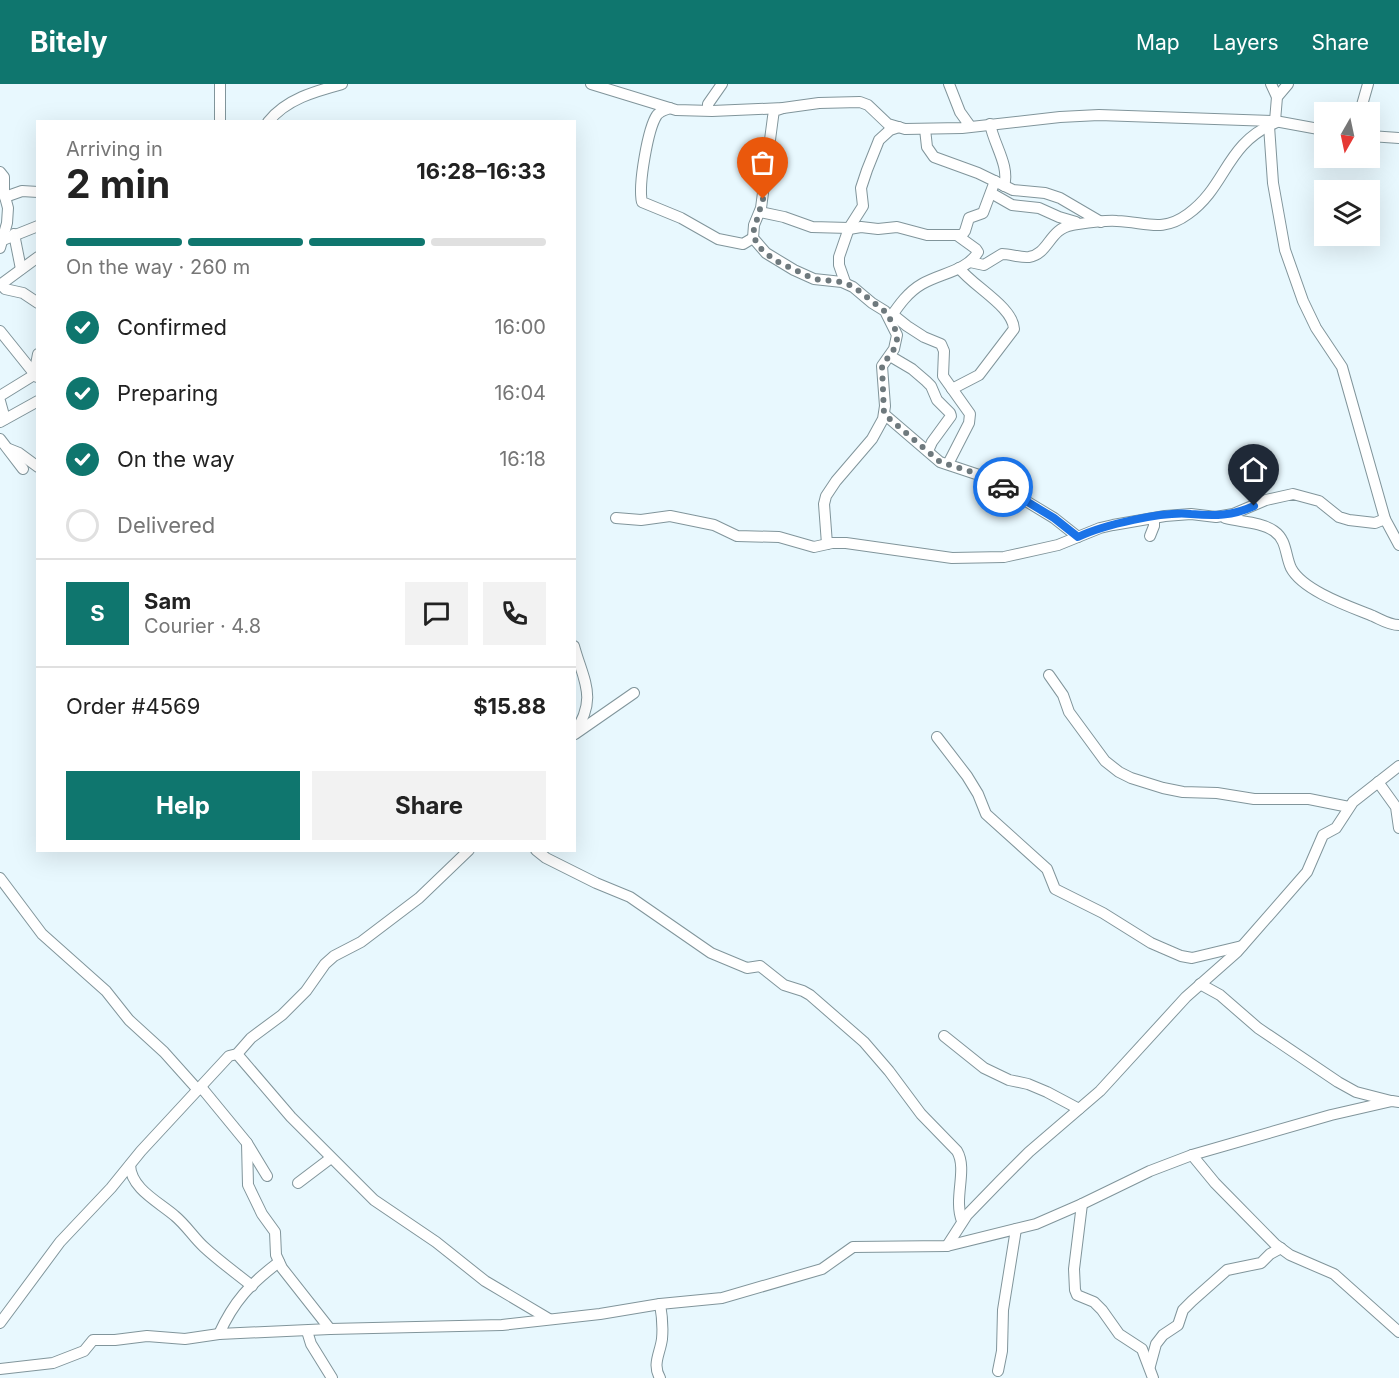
<!DOCTYPE html>
<html lang="en">
<head>
<meta charset="utf-8">
<style>
	:root { --surface:#fff; --page:#f2f2f2; --text:#222; --muted:#767676; --line:#e0e0e0; --accent:#0f766e }
	body { margin:0; font-family:Inter,sans-serif; background:var(--page); color:var(--text); height:100vh; display:flex; flex-direction:column; font-size:22px; white-space:nowrap }
	* { box-sizing:border-box; margin:0 }
	p { font-size:20px; color:var(--muted) }
	.icon { flex:none; width:33px; height:33px; fill:none; stroke:currentColor; stroke-width:2; stroke-linecap:round; stroke-linejoin:round }
	.map { position:relative; flex:1; overflow:hidden }
	.side { position:absolute; left:36px; top:36px; width:540px; height:732px; display:flex; flex-direction:column; background:var(--surface); border-radius:0px; box-shadow:0 6px 24px #0002 }
	.side>* { flex:none }
	.needle { width:39px; rotate:189deg }
	.controls { position:absolute; left:1314px; top:18px; display:grid; gap:12px }
	.controls a { display:grid; place-items:center; width:66px; height:66px; border-radius:0px; background:var(--surface); box-shadow:0 6px 24px #0002; font-size:30px }
	.pin { position:absolute; display:grid; place-items:center; width:51px; height:51px; color:#fff; margin:-62px -26px; border-radius:50% 50% 50% 0; rotate:-45deg; box-shadow:0 0 6px #0007 }
	.pin .icon { rotate:45deg }
	.courier { position:absolute; display:grid; place-items:center; width:60px; height:60px; margin:-30px; border:4px solid #1a73e8; border-radius:50%; background:#fff; color:#222; box-shadow:0 2px 8px #0007 }
	.head em { font-style:normal; font-weight:700 }
	.head div { display:flex; flex-direction:column-reverse }
	.head { display:flex; align-items:center; justify-content:space-between; height:102px; padding:0 30px }
	h1 { font-size:39px; font-weight:700; line-height:45px }
	.bar { display:grid; grid-template-columns:repeat(4,1fr); gap:9px 6px; align-content:center; height:72px; padding:0 30px }
	.bar i { height:8px; border-radius:4px; background:var(--line) }
	.bar .current { background:var(--accent) }
	.bar p { grid-column:span 4 }
	.line { display:flex; align-items:center; gap:15px; padding:0 30px; border-top:2px solid var(--line) }
	.line div { flex:1 }
	.round { display:grid; place-items:center; flex:none; width:63px; height:63px; border-radius:0px; background:var(--page) }
	ol { padding:0 30px; list-style:none }
	li { display:flex; align-items:center; gap:18px; height:66px }
	li p { margin-inline-start:auto }
	li .icon { padding:6px; border-radius:50%; background:var(--accent); color:#fff; stroke-width:4 }
	li:last-child { color:var(--muted) }
	li i { width:33px; height:33px; border:3px solid var(--line); border-radius:50% }
	.primary-button { display:flex; gap:12px; margin-top:auto; padding:12px 30px }
	.primary-button a { flex:1; height:69px; border-radius:0px; background:var(--accent); color:#fff; font-size:24px; font-weight:700; line-height:69px; text-align:center }
	.primary-button a+a { background:var(--page); color:var(--text) }
	header { display:flex; align-items:center; gap:36px; box-sizing:border-box; height:84px; padding:0 30px; background:var(--accent); color:#fff }
	header strong { font-size:28px }
	nav { display:flex; gap:33px; margin-inline-start:auto; font-size:21px }
	.map>svg:first-child { display:block }
	.lines { fill:none; stroke-linecap:round; stroke-linejoin:round }
	.minor-casing { stroke:#81959b; stroke-width:12 }
	.minor { stroke:#fff; stroke-width:10 }
	.done { stroke:#6e797d; stroke-width:6; stroke-dasharray:0 10.8 }
	.route { stroke:#1a73e8; stroke-width:8 }
</style>
</head>
<body>
<header>
<strong>Bitely</strong>
<nav><a>Map</a><a>Layers</a><a>Share</a></nav>
</header>
<div class="map">
<svg width="1399" height="1294" viewBox="0 0 1399 1294">
	<rect width="100%" height="100%" fill="#e8f8fe"/>
	<g class="lines">
		<g class="minor-casing">
			<g id="minor">
				<polyline points="220,0 220,38"/>
				<polyline points="591,0 676,26 712,27 783,24 819,19 860,18 868,21 888,40 905,45 962,44 1060,33 1099,31 1275,37 1324,46"/>
				<polyline points="949,0 960,28 970,42"/>
				<polyline points="1271,0 1277,13"/>
				<polyline points="1288,0 1277,13 1275,37 1269,42 1273,99 1285,166 1303,217 1316,244 1342,283 1385,435 1399,461"/>
				<path d="M 670,24 C 665,26 660,27 657,31 C 648,44 638,101 642,118 L 681,134 L 718,155 L 743,160 L 753,154"/>
				<polyline points="783,24 774,27 773,33 761,124 754,141 753,154 766,169 794,186 814,195 842,198 853,203 872,219 885,227 897,251 894,265 882,282 885,322 883,335 872,355 836,397 826,412 824,420 827,460"/>
				<polyline points="708,26 708,20 722,0"/>
				<polyline points="1360,28 1368,0"/>
				<path d="M 268,38 C 286,15 316,7 342,0"/>
				<path d="M 990,40 C 994,61 1010,82 1004,102"/>
				<polyline points="925,45 927,63 934,73 978,89 1013,106 1045,109 1060,114 1101,138"/>
				<polyline points="1370,52 1399,54"/>
				<polyline points="0,88 4,93 4,109 8,124 7,139 0,164"/>
				<polyline points="991,109 1012,121 1039,124 1059,133 1076,138"/>
				<polyline points="5,113 22,107 38,108"/>
				<polyline points="760,128 784,133 812,143 849,144"/>
				<polyline points="849,145 861,143 878,145 897,143 927,151 962,151 965,147 969,134 983,129 995,97"/>
				<polyline points="14,150 21,185"/>
				<polyline points="3,156 38,142"/>
				<path d="M 970,178 L 984,181 L 1002,170 C 1011,170 1020,174 1029,173 C 1049,170 1049,145 1072,141 C 1086,139 1103,136 1117,137 C 1146,138 1162,149 1188,130 C 1227,102 1225,60 1275,39"/>
				<polyline points="845,198 839,181 839,173 849,144 863,122 861,104 867,86 879,56 890,46 899,43"/>
				<polyline points="1,200 5,205 23,209 38,219"/>
				<polyline points="0,201 38,173"/>
				<polyline points="892,230 907,242 924,253 941,260 944,267 943,292 970,330 969,339 948,380"/>
				<path d="M 890,234 C 899,221 908,208 922,200 C 941,189 967,187 978,168 L 976,165 L 958,152"/>
				<polyline points="0,247 37,293"/>
				<polyline points="890,272 912,285 926,297 931,302 937,316 950,329 951,332 932,358 928,367"/>
				<path d="M 952,305 L 979,291 L 1014,245 C 1013,223 974,203 959,184"/>
				<polyline points="0,312 34,291 38,270"/>
				<polyline points="0,317 5,335"/>
				<polyline points="884,330 940,378 988,394 1054,434 1078,453"/>
				<polyline points="0,338 38,317"/>
				<polyline points="0,355 23,385"/>
				<polyline points="9,365 19,369 38,383"/>
				<polyline points="616,434 641,436 670,432 714,441 737,452 779,453 814,463 832,459 846,459 952,474 1004,473 1058,461 1100,444 1113,441 1165,432 1191,430 1216,433 1233,430 1266,416 1293,410 1319,417 1339,433 1349,436 1375,439 1385,435"/>
				<path d="M 1225,434 C 1241,438 1261,438 1274,447 C 1287,456 1285,471 1291,484 C 1303,507 1351,523 1373,532 C 1382,536 1389,541 1399,541"/>
				<polyline points="1150,452 1154,442 1154,434"/>
				<path d="M 574,562 C 584,598 598,614 574,650"/>
				<polyline points="1049,591 1063,611 1069,628 1105,677 1119,688 1131,694 1163,704 1183,708 1217,709 1254,715 1309,715 1349,723"/>
				<polyline points="575,650 634,609"/>
				<polyline points="937,653 967,692 978,710 986,730 1047,785 1055,805 1103,829 1151,859 1181,872 1192,874 1242,862"/>
				<polyline points="1378,698 1396,723 1399,744"/>
				<path d="M 536,766 L 546,774 L 596,799 L 630,813 L 711,869 L 747,884 L 760,882 L 784,901 L 803,907 L 810,911 L 864,958 L 889,987 L 921,1030 L 957,1067 C 968,1086 953,1114 962,1137"/>
				<polyline points="0,794 42,850 106,907 129,936 164,968 198,1006"/>
				<polyline points="1200,900 1220,911 1258,944 1338,998 1356,1008 1391,1017"/>
				<polyline points="944,952 984,984 1009,996 1028,1000 1047,1008 1079,1025"/>
				<polyline points="237,970 291,1033 374,1116 436,1158 485,1197 549,1235"/>
				<polyline points="201,1003 247,1059 267,1092"/>
				<polyline points="247,1059 248,1101 262,1130 275,1148 276,1171 282,1184 330,1245"/>
				<polyline points="1192,1071 1215,1099 1275,1160 1290,1171 1334,1190 1399,1248"/>
				<path d="M 130,1081 C 131,1105 159,1118 175,1132 C 186,1141 194,1154 204,1163 C 219,1177 236,1189 252,1202"/>
				<polyline points="298,1099 331,1074"/>
				<polyline points="1082,1120 1074,1185 1075,1206 1077,1211 1094,1218 1102,1226 1119,1250 1142,1265 1153,1294"/>
				<polyline points="947,1162 967,1131 1001,1096 1029,1068 1100,1007 1186,913 1237,868 1307,788 1323,751 1336,744 1353,718 1399,682"/>
				<polyline points="0,1239 60,1158 111,1104 141,1067 229,972 237,970 251,954 282,931 306,907 325,880 334,872 361,858 419,814 469,766"/>
				<polyline points="307,1247 311,1260 332,1294"/>
				<path d="M 219,1250 C 234,1217 250,1200 279,1178"/>
				<polyline points="1150,1282 1156,1260 1163,1251 1178,1241 1183,1226 1192,1217 1227,1186 1261,1179 1270,1170 1281,1164"/>
				<polyline points="0,1285 53,1279 84,1267 93,1256 115,1256 147,1252 185,1255 219,1250 330,1245 502,1241 600,1230 660,1220 722,1214 822,1185 853,1163 947,1162 1036,1140 1082,1120 1150,1087 1192,1071 1331,1031 1392,1017 1399,1018"/>
				<polyline points="998,1287 1002,1267 1003,1226 1016,1145"/>
				<path d="M 660,1294 C 652,1280 660,1270 662,1255 C 663,1244 662,1231 660,1220"/>
			</g>
		</g>
		<use href="#minor" class="minor"/>
	</g>
	<g class="lines">
		<polyline class="done" points="763,115 753,149 757,161 766,169 774,176 814,195 842,198 854,203 887,229 895,245 897,256 894,265 882,282 884,330 940,378 982,391 1003,403"/>
		<path class="route" d="M 1003,403 L 1054,434 L 1078,453 C 1103,441 1163,427 1191,430 C 1215,432 1232,432 1254,422"/>
	</g>
</svg>
<div class="controls">
<a><svg class="needle" viewBox="-14 -14 28 28"><path d="M0-13l5 13h-10z" fill="#e53935"/><path d="M0 13l5-13h-10z" fill="#767676"/></svg></a>
<a><svg class="icon" aria-label="layers" viewBox="0 0 24 24"><path d="M12 4l9 5-9 5-9-5zM3 14l9 5 9-5"/></svg></a>
</div>
<div class="pin" style="left:763px;top:115px;background:#ea580c"><svg class="icon" aria-label="bag" viewBox="0 0 24 24"><path d="M5 8h14l-1 12H6zM9 8a3 3 0 0 1 6 0"/></svg></div>
<div class="pin" style="left:1254px;top:422px;background:#1f2937"><svg class="icon" aria-label="home" viewBox="0 0 24 24"><path d="M3 11l9-7 9 7M6 9v11h12V9"/></svg></div>
<div class="courier" style="left:1003px;top:403px"><svg class="icon" aria-label="car" viewBox="0 0 24 24"><path d="M5 17H2v-5l4-1 3-4h7l3 4 3 1v5h-3M9 17h6M6 11h13"/><circle cx="7" cy="17" r="2"/><circle cx="17" cy="17" r="2"/></svg></div>
<section class="side">
<div class="head"><div><h1>2 min</h1><p>Arriving in</p></div><em>16:28–16:33</em></div>
<div class="bar"><i class="current"></i><i class="current"></i><i class="current"></i><i></i><p>On the way · 260 m</p></div>
<ol>
<li><svg class="icon" aria-label="check" viewBox="0 0 24 24"><path d="M5 12l5 5 9-10"/></svg>Confirmed<p>16:00</p></li>
<li><svg class="icon" aria-label="check" viewBox="0 0 24 24"><path d="M5 12l5 5 9-10"/></svg>Preparing<p>16:04</p></li>
<li><svg class="icon" aria-label="check" viewBox="0 0 24 24"><path d="M5 12l5 5 9-10"/></svg>On the way<p>16:18</p></li>
<li><i></i>Delivered</li>
</ol>
<div class="line" style="height:108px"><b class="round" style="background:var(--accent);color:#fff">S</b><div><b>Sam</b><p>Courier · 4.8</p></div><a class="round"><svg class="icon" aria-label="chat" viewBox="0 0 24 24"><path d="M4 5h16v11H9l-5 4z"/></svg></a><a class="round"><svg class="icon" aria-label="phone" viewBox="0 0 24 24"><path d="M5 4h4l2 5-3 2q2 4 5 5l2-3 5 2v4C11 20 4 13 5 4z"/></svg></a></div>
<div class="line" style="height:78px"><div>Order #4569</div><b>$15.88</b></div>
<div class="primary-button"><a>Help</a><a>Share</a></div>
</section>
</div>
</body>
</html>
